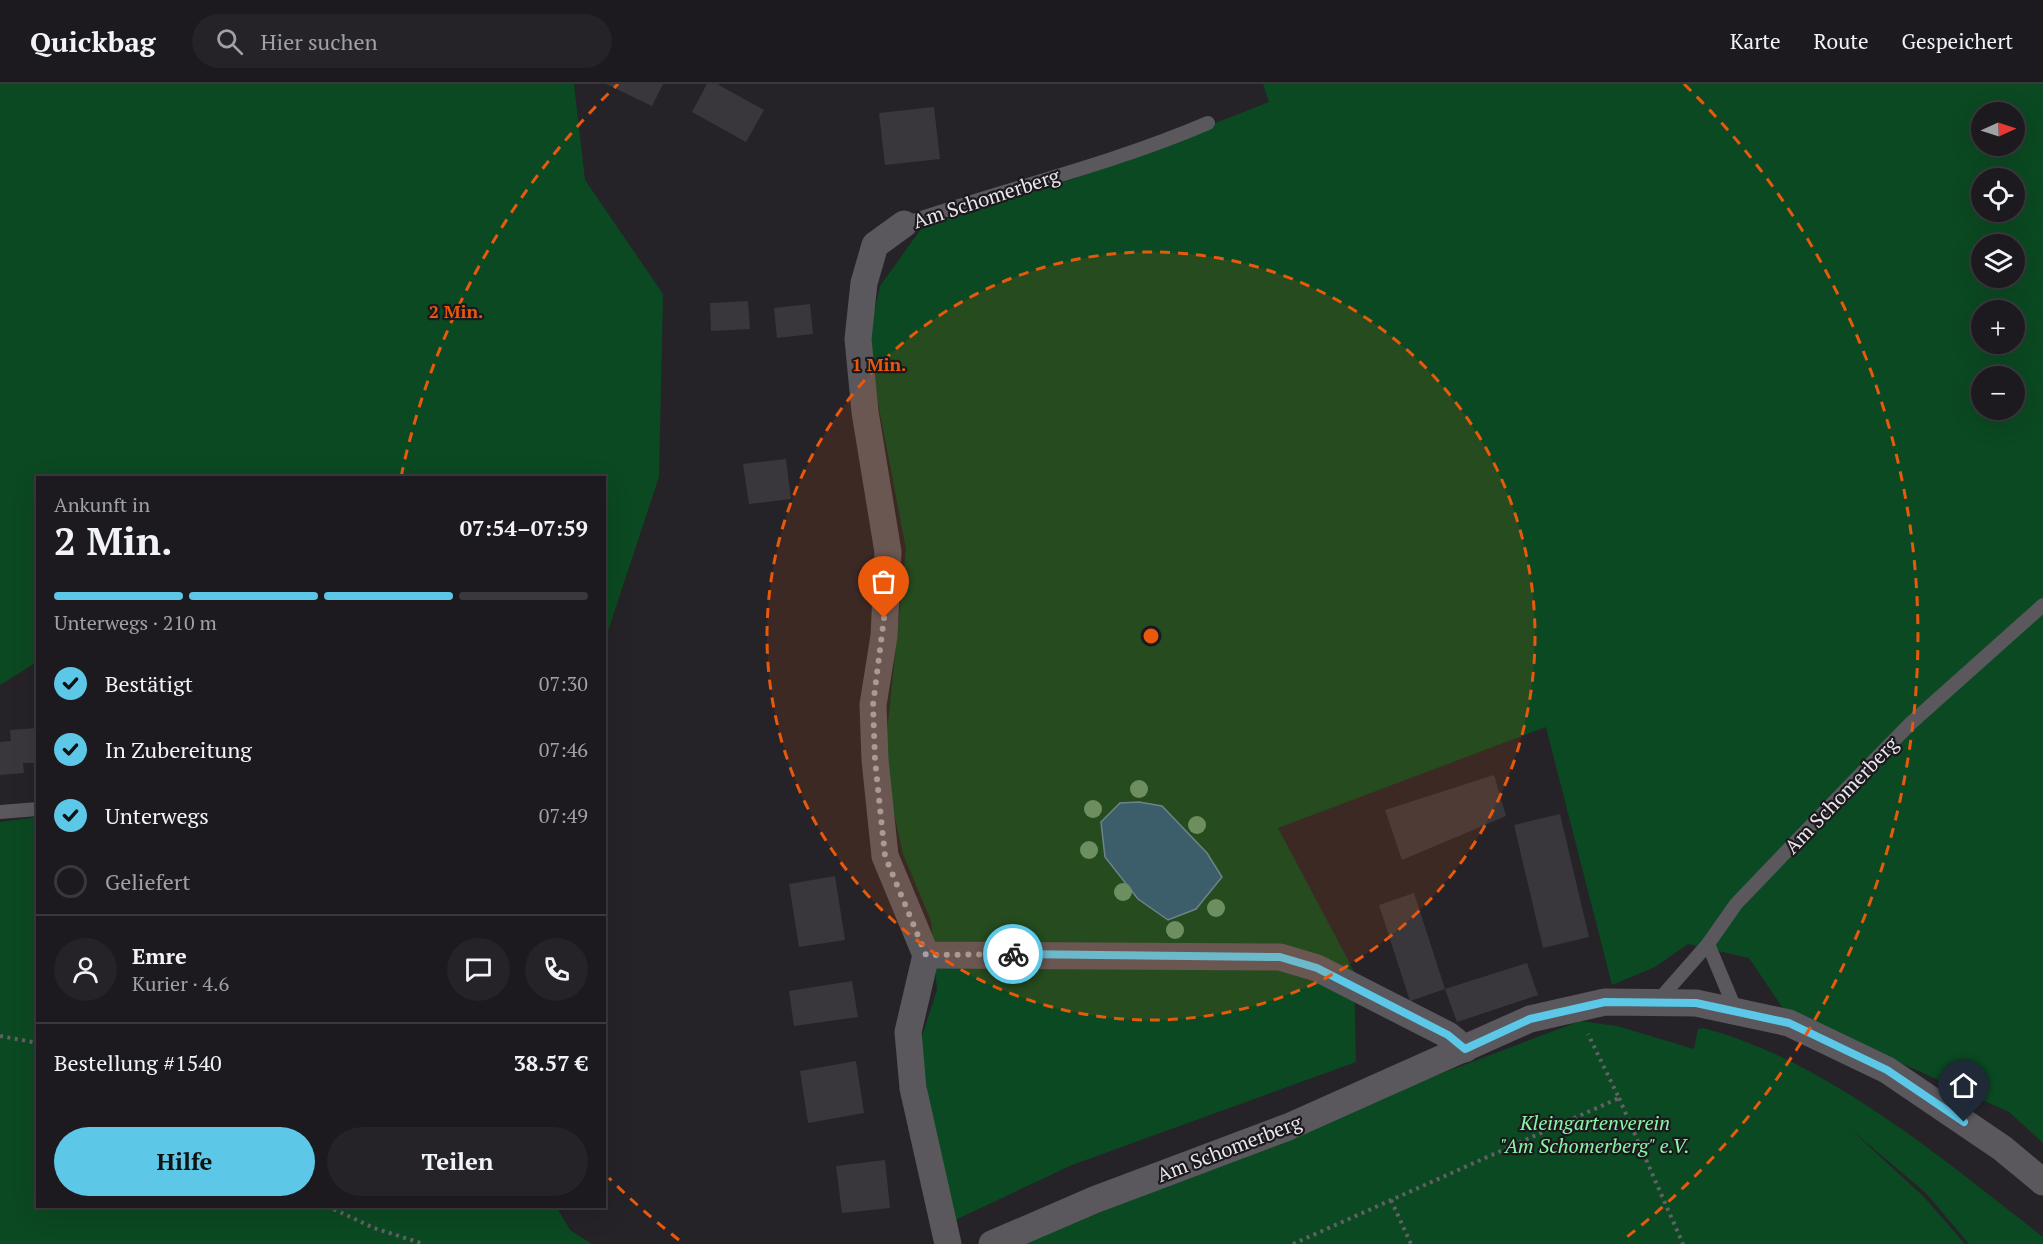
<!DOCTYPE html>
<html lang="de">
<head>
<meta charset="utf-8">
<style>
	:root { --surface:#1c1a1e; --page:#252327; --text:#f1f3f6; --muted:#a0a1a4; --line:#3a383c; --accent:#5cc7e7 }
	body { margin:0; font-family:"PT Serif",serif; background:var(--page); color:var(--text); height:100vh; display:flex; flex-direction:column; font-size:22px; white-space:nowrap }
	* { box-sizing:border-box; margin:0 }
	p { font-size:20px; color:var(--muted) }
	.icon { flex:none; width:33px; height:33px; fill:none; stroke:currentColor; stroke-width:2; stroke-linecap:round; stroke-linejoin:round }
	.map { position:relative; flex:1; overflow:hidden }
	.details { position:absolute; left:36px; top:392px; width:570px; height:732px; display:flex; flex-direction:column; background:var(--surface); border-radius:0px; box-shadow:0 6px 24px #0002,0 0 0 2px var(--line) }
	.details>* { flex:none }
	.needle { width:39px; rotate:87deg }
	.fabs { position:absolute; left:1971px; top:18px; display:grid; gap:12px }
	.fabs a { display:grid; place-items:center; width:54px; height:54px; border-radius:50%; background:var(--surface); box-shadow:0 6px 24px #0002,0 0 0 2px var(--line); font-size:30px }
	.pin { position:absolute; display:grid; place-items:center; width:51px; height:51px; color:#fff; margin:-62px -26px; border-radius:50% 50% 50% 0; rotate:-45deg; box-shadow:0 0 6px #0007 }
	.pin .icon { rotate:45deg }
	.courier { position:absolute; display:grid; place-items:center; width:60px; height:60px; margin:-30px; border:4px solid #5cc7e7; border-radius:50%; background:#fff; color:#222; box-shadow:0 2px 8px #0007 }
	.summary em { font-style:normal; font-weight:700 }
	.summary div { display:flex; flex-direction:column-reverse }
	.summary { display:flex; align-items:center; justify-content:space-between; height:102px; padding:0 18px }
	h1 { font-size:39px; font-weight:700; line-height:45px }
	.bar { display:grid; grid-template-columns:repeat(4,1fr); gap:9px 6px; align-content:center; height:72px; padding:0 18px }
	.bar i { height:8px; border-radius:4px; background:var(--line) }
	.bar .selected { background:var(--accent) }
	.bar p { grid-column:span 4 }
	.line { display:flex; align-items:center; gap:15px; padding:0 18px; border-top:2px solid var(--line) }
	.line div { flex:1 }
	.round { display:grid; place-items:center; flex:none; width:63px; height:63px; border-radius:32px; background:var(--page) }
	ol { padding:0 18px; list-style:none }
	li { display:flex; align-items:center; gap:18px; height:66px }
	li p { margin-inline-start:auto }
	li .icon { padding:6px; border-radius:50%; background:var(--accent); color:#111; stroke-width:4 }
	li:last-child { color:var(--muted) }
	li i { width:33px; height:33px; border:3px solid var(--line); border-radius:50% }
	.cta { display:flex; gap:12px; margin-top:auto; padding:12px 18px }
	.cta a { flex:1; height:69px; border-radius:36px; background:var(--accent); color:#111; font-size:24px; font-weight:700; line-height:69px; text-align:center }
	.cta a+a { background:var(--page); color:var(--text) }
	header { display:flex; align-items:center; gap:36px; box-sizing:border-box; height:84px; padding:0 30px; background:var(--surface); border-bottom:2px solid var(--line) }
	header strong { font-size:28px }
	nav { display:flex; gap:33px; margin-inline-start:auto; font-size:21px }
	.search { width:420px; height:54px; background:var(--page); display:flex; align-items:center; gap:15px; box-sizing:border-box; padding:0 21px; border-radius:33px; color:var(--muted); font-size:22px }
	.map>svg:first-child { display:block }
	.green { fill:#0b4922; fill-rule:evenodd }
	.water { fill:#245f78; stroke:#5f889a; stroke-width:1.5 }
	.building { fill:#39373c }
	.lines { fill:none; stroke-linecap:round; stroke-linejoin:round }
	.path { stroke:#626065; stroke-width:4; stroke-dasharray:3 4.5; stroke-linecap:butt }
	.service { stroke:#5a575d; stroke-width:14 }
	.minor { stroke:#5a575d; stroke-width:27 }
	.tree { fill:#5d976d }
	.done { stroke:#a4a2a6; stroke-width:6; stroke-dasharray:0 10.8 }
	.route { stroke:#5cc7e7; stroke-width:8 }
	.ring { fill:none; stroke:#e8590c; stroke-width:3; stroke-dasharray:10 8 }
	.labels { text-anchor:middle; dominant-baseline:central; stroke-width:4.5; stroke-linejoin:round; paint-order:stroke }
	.street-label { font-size:20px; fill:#e8e6ea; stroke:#1c191e }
	.park-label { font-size:20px; font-style:italic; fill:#8af6a5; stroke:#1c191e }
	.centre { fill:#e8590c; stroke:#1c191e; stroke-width:3 }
	.ring-label { font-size:18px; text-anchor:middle; font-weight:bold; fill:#e8590c; stroke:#1c191e; stroke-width:4.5; stroke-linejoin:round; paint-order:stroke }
</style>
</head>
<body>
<header>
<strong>Quickbag</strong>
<div class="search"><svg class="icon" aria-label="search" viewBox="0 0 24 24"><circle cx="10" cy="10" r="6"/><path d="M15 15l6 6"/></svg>Hier suchen</div>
<nav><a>Karte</a><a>Route</a><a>Gespeichert</a></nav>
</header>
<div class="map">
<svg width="2043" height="1160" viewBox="0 0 2043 1160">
	<rect width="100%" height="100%" fill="#252328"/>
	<g class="green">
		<polygon points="0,0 574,0 585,96 663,210 659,393 605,556 604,393 38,393 37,578 0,601"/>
		<path d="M 1263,0 L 2043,0 L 2043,1059 L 2009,1028 L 1784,926 L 1749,874 L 1688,860 L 1655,883 L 1612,901 L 1546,643 L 1278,744 L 1354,887 L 1356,978 L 1072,1081 L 955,1136 L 929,1022 L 921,955 L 937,906 L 931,837 L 903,770 L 888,702 L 886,658 L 906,465 L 867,261 L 880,202 L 923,142 L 1076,94 L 1269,18 ZM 1982,28 L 2014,28 L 2014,62 L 1982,62 ZM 1982,94 L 2014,94 L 2014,128 L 1982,128 ZM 1982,160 L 2014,160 L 2014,194 L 1982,194 ZM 1982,226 L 2014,226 L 2014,260 L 1982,260 ZM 1982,292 L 2014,292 L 2014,326 L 1982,326 Z"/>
		<polygon points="37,733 38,1122 556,1122 570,1146 592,1160 0,1160 0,738"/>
		<path d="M 1580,937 L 1617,942 L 1694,965 L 1698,945 L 1703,944 C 1826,976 1944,1076 2043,1153 L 2043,1160 L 1969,1160 L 1926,1109 L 1849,1044 L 1924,1113 L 1965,1160 L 1023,1160 L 1440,990 Z"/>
	</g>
	<polygon class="water" points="1139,718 1162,722 1207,769 1222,793 1196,825 1168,836 1138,815 1105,773 1101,738 1120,719"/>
	<g class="building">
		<polygon points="606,0 663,0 652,22"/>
		<polygon points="707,0 717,0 764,26 746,58 692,28"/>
		<polygon points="934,23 940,75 885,81 879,29"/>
		<polygon points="748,217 750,245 711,247 710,219"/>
		<polygon points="810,220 813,250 777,254 774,224"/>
		<polygon points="786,375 791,415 749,420 743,380"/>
		<polygon points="38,644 38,679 23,679 24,689 0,691 0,658 11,657 10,646"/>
		<polygon points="1494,691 1506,732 1402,776 1385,726"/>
		<polygon points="1560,730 1589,853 1543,864 1514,741"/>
		<polygon points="835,792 845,856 799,863 789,800"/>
		<polygon points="1414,809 1445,905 1410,917 1379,821"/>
		<polygon points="1527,879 1538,911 1457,938 1445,905"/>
		<polygon points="852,897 858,933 794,942 789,907"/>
		<polygon points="856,977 864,1029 808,1039 800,987"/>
		<polygon points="885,1076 890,1124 842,1129 836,1082"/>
	</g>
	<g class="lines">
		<g class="path">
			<polyline points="0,952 38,959"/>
			<polyline points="1619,1014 1683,1160"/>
			<polyline points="1391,1116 1411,1160"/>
			<polyline points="327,1122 374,1144 424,1160"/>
			<polyline points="1293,1160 1619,1014 1588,950"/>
		</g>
		<g class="service">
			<path d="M 904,140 C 1005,105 1110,81 1208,39"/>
			<polyline points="0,728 38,725"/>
			<polyline points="1708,860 1736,927"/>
			<polyline points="1657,918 1708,860 1736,820 1854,697 1911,639 2043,521"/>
		</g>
		<g class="minor">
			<polyline points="904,140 875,161 864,199 858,255 865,328 888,468 884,552 873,621 875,676 885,772 926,871 1280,873 1317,884 1448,951 1465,965"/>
			<polyline points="926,871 908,948 913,1004 948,1160"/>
			<polyline points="992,1160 1094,1116 1288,1043 1530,935 1605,918 1696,919 1789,939 1887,986 2002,1064 2043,1098"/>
		</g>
	</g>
	<g class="tree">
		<circle cx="1139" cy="705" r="9"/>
		<circle cx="1093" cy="725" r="9"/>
		<circle cx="1197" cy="741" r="9"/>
		<circle cx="1089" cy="766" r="9"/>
		<circle cx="1123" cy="808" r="9"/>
		<circle cx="1216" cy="824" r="9"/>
		<circle cx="1175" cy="846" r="9"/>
	</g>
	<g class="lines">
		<polyline class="done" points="884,534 873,621 875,676 885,772 926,871 1013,870"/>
		<polyline class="route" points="1013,870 1280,873 1317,884 1448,951 1465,965 1530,935 1605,918 1696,919 1789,939 1887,986 1964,1038"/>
	</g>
	<circle cx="1151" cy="552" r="384" fill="#e8590c" fill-opacity=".12"/>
	<g class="ring">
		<circle cx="1151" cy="552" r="384"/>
		<path d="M679 1156A767 767 0 0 1 609 1094M401 393A767 767 0 0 1 618 0M1684 0A767 767 0 0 1 1623 1156"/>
	</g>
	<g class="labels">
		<g class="street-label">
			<text transform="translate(986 114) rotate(-18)">Am Schomerberg</text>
			<text transform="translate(1841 711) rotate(-46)">Am Schomerberg</text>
			<text transform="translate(1229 1064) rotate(-21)">Am Schomerberg</text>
		</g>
		<g class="park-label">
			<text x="1595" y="1038">Kleingartenverein<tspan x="1595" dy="23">"Am Schomerberg" e.V.</tspan></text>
		</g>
	</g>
	<circle cx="1151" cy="552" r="9" class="centre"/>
	<g class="ring-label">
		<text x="456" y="234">2 Min.</text>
		<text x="879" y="287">1 Min.</text>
	</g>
</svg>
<div class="fabs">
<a><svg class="needle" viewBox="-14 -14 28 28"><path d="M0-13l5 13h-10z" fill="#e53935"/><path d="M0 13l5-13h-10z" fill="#a0a1a4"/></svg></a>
<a><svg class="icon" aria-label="locate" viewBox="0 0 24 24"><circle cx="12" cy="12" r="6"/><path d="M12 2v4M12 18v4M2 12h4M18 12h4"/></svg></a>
<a><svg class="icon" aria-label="layers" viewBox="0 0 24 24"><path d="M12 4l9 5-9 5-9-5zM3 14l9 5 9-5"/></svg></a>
<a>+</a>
<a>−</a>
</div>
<div class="pin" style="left:884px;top:534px;background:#ea580c"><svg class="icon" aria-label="bag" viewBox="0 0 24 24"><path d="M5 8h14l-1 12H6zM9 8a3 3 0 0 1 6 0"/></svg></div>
<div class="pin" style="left:1964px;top:1038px;background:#1f2937"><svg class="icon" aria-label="home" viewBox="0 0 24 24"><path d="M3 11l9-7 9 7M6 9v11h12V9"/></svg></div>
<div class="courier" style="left:1013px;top:870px"><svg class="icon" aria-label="bike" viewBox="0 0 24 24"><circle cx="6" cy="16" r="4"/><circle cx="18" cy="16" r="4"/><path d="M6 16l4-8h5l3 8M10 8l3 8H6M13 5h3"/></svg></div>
<section class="details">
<div class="summary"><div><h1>2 Min.</h1><p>Ankunft in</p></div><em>07:54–07:59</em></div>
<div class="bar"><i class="selected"></i><i class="selected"></i><i class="selected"></i><i></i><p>Unterwegs · 210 m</p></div>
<ol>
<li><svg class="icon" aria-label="check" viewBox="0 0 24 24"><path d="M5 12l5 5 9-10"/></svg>Bestätigt<p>07:30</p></li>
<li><svg class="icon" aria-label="check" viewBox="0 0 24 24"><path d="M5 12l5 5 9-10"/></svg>In Zubereitung<p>07:46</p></li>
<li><svg class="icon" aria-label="check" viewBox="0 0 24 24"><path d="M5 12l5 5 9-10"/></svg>Unterwegs<p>07:49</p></li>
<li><i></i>Geliefert</li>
</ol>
<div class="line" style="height:108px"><a class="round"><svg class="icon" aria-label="person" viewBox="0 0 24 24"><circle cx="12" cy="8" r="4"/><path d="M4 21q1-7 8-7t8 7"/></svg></a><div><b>Emre</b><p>Kurier · 4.6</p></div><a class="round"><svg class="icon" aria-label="chat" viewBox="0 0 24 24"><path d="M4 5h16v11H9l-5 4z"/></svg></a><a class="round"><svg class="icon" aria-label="phone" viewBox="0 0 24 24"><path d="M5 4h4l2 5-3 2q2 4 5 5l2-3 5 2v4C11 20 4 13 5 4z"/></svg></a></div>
<div class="line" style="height:78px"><div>Bestellung #1540</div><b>38.57 €</b></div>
<div class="cta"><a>Hilfe</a><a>Teilen</a></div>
</section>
</div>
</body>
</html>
